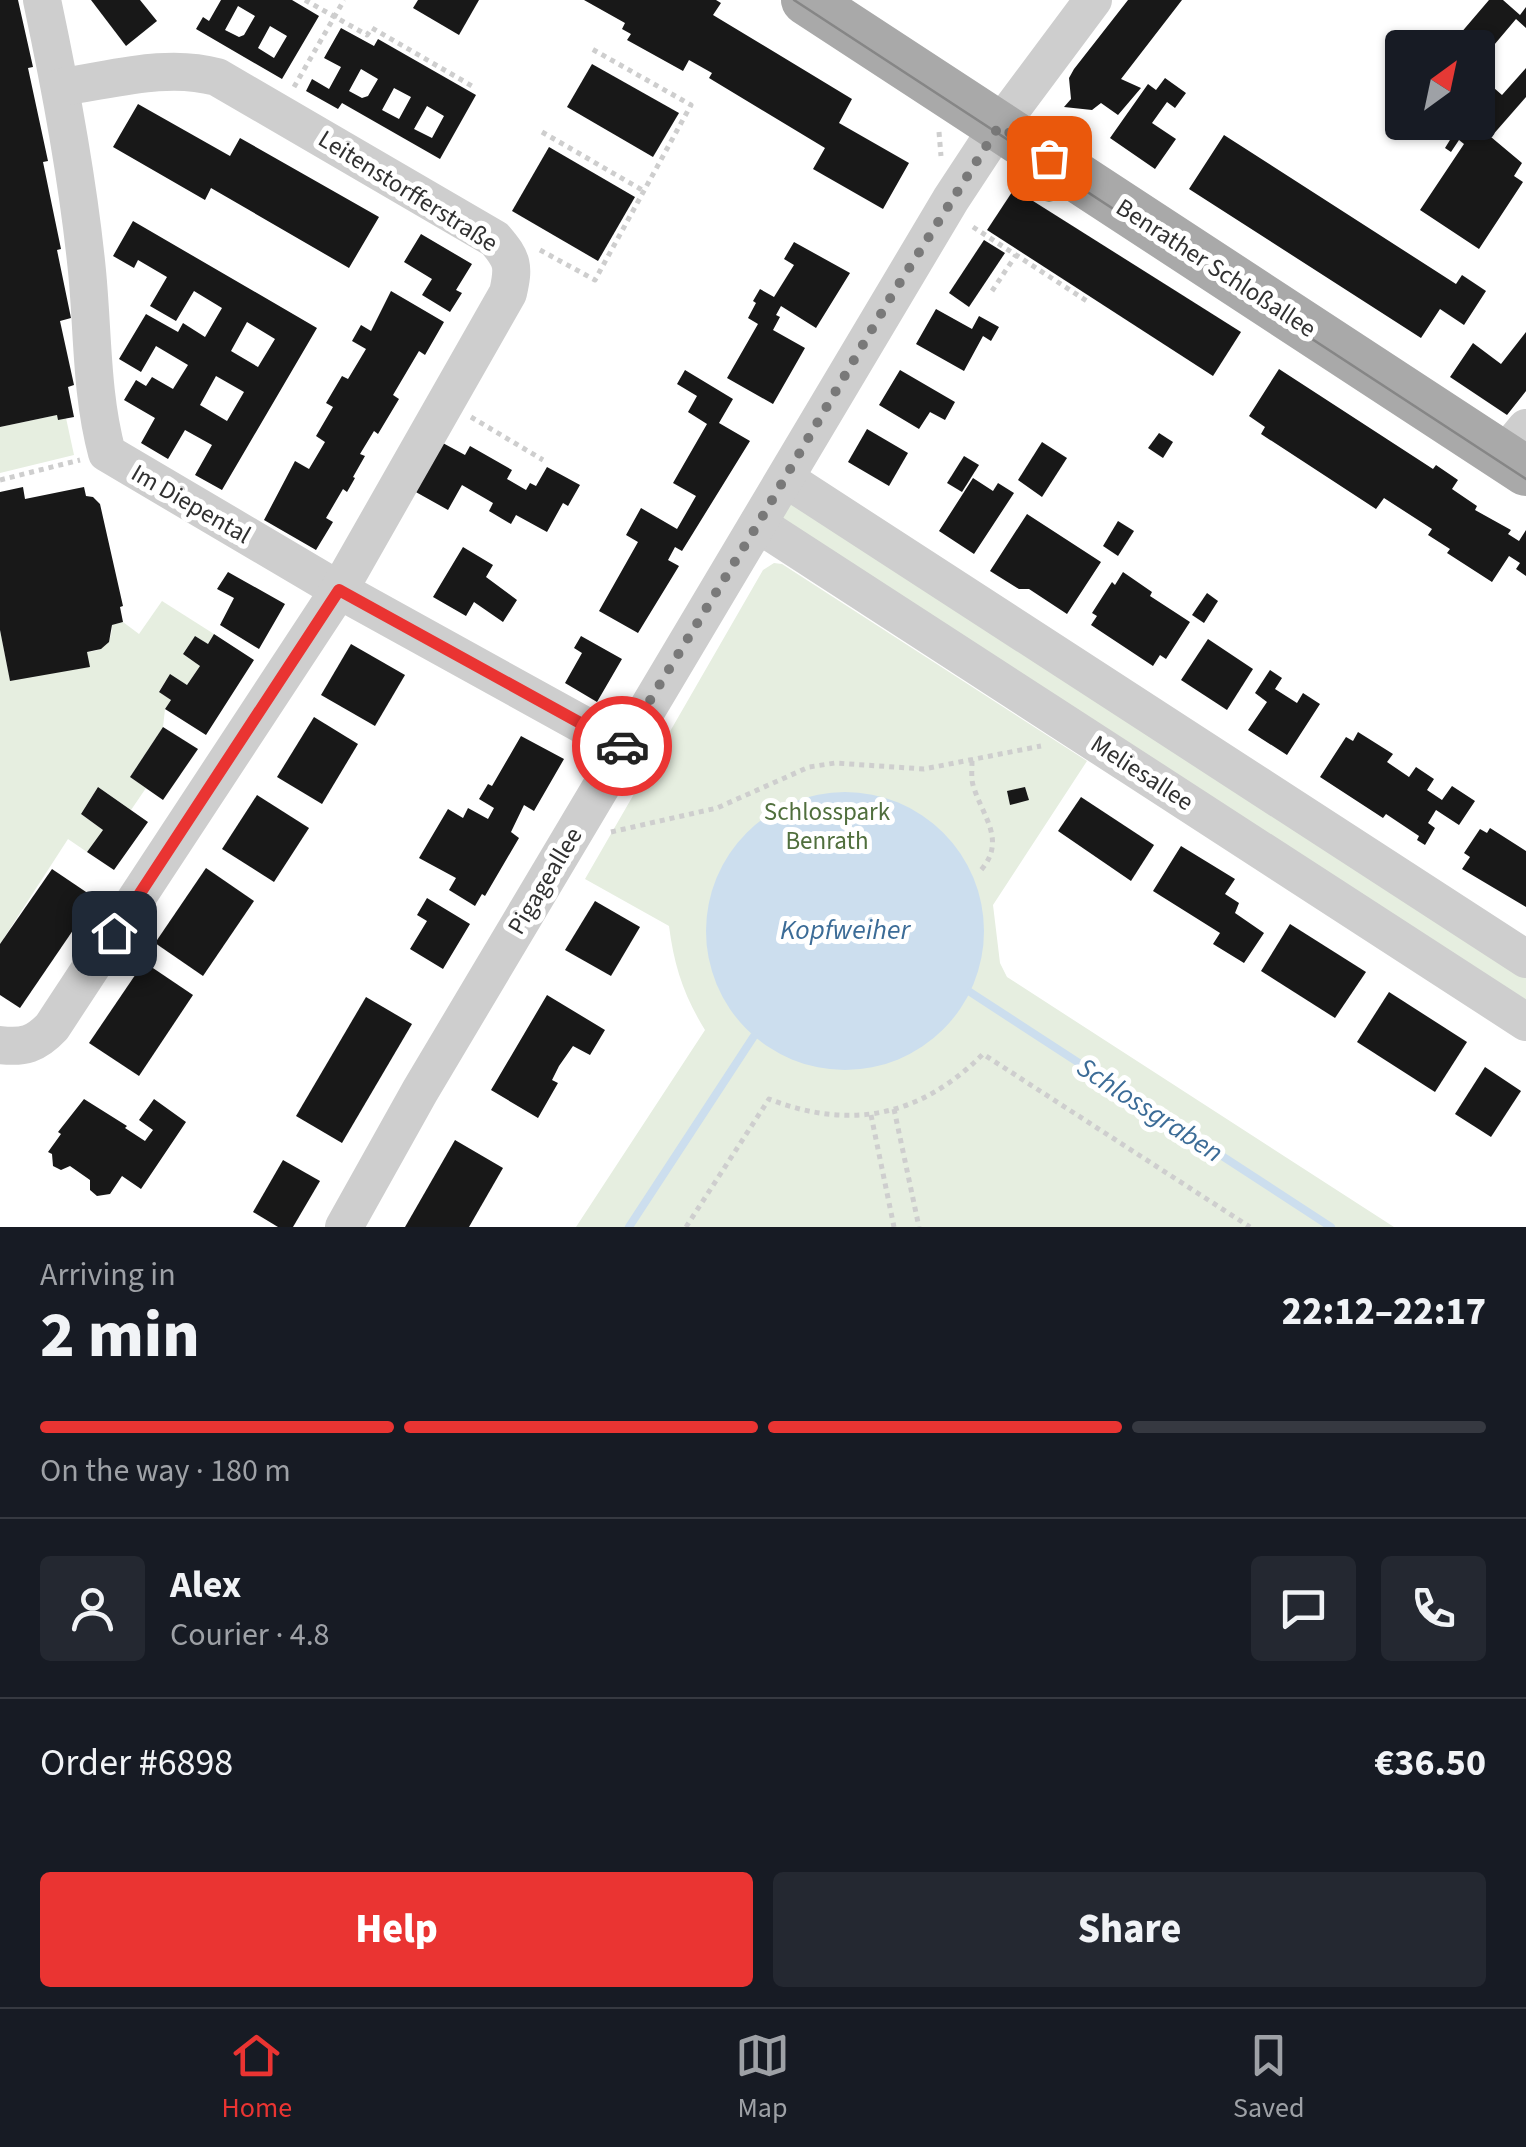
<!DOCTYPE html>
<html lang="en">
<head>
<meta charset="utf-8">
<style>
	:root { --surface:#171b24; --page:#242831; --text:#f1f3f6; --muted:#9ea1a6; --line:#363941; --accent:#ea3432 }
	body { margin:0; font-family:"Source Sans 3",sans-serif; background:var(--page); color:var(--text); height:100vh; display:flex; flex-direction:column; font-size:38px; white-space:nowrap }
	* { box-sizing:border-box; margin:0 }
	p { font-size:32px; color:var(--muted) }
	.icon { flex:none; width:55px; height:55px; fill:none; stroke:currentColor; stroke-width:2; stroke-linecap:round; stroke-linejoin:round }
	.map { position:relative; height:1227px; overflow:hidden }
	.drawer { display:flex; flex-direction:column; background:var(--surface); flex:1 }
	.drawer>* { flex:none }
	.needle { width:65px; rotate:33deg }
	.tools { position:absolute; left:1385px; top:30px; display:grid; gap:20px }
	.tools a { display:grid; place-items:center; width:110px; height:110px; border-radius:10px; background:var(--surface); box-shadow:0 2px 8px #0004; font-size:50px }
	.pin { position:absolute; display:grid; place-items:center; width:85px; height:85px; color:#fff; margin:-42px; border-radius:20px; box-shadow:0 5px 15px #0006 }
	.courier { position:absolute; display:grid; place-items:center; width:100px; height:100px; margin:-50px; border:8px solid #ea3432; border-radius:50%; background:#fff; color:#222; box-shadow:0 2px 12px #0007 }
	.overview em { font-style:normal; font-weight:800 }
	.overview div { display:flex; flex-direction:column-reverse }
	.overview { display:flex; align-items:center; justify-content:space-between; height:170px; padding:0 40px }
	h1 { font-size:65px; font-weight:800; line-height:75px }
	.bar { display:grid; grid-template-columns:repeat(4,1fr); gap:15px 10px; align-content:center; height:120px; padding:0 40px }
	.bar i { height:12px; border-radius:8px; background:var(--line) }
	.bar .on { background:var(--accent) }
	.bar p { grid-column:span 4 }
	.line { display:flex; align-items:center; gap:25px; padding:0 40px; border-top:2px solid var(--line) }
	.line div { flex:1 }
	.round { display:grid; place-items:center; flex:none; width:105px; height:105px; border-radius:10px; background:var(--page) }
	.action { display:flex; gap:20px; margin-top:auto; padding:20px 40px }
	.action a { flex:1; height:115px; border-radius:10px; background:var(--accent); color:#fff; font-size:40px; font-weight:800; line-height:115px; text-align:center }
	.action a+a { background:var(--page); color:var(--text) }
	.tab-bar { display:flex; justify-content:space-around; align-items:center; height:140px; border-top:2px solid var(--line); background:var(--surface); font-size:28px; color:var(--muted) }
	.tab-bar a { display:grid; justify-items:center; gap:5px }
	.tab-bar .on { color:var(--accent) }
	.map>svg:first-child { display:block }
	.green { fill:#e6eee0 }
	.water { fill:#ccdeee }
	.lines { fill:none; stroke-linecap:round; stroke-linejoin:round }
	.stream { stroke:#ccdeee; stroke-width:8 }
	.building { fill:#181818; fill-rule:evenodd }
	.path { stroke:#cecece; stroke-width:5; stroke-dasharray:5 5; stroke-linecap:butt }
	.minor { stroke:#cecece; stroke-width:38 }
	.major { stroke:#a9a9a9; stroke-width:50 }
	.tram { stroke:#868686; stroke-width:2.5 }
	.tree { fill:#9fb094 }
	.done { stroke:#797979; stroke-width:10; stroke-dasharray:0 18 }
	.route { stroke:#ea3432; stroke-width:12 }
	.labels { text-anchor:middle; dominant-baseline:central; stroke-width:10; stroke-linejoin:round; paint-order:stroke }
	.street-label { font-size:25px; fill:#313131; stroke:#fff }
	.park-label { font-size:25px; fill:#506f3d; stroke:#fff }
	.water-label { font-size:28px; font-style:italic; fill:#3c6c97; stroke:#fff }
</style>
</head>
<body>
<div class="map">
<svg width="1526" height="1227" viewBox="0 0 1526 1227">
	<rect width="100%" height="100%" fill="#fff"/>
	<g class="green">
		<polygon points="57,415 66,418 74,455 0,473 0,427"/>
		<polygon points="787,501 1526,967 1526,1012 779,526"/>
		<path d="M 774,563 L 782,564 L 1087,761 L 993,905 L 1000,963 L 1007,977 L 1394,1227 L 576,1227 L 705,1030 C 684,996 674,966 669,926 L 585,879 L 763,570 Z"/>
		<path d="M 162,601 L 214,634 L 208,644 L 195,636 L 183,654 L 200,666 L 187,685 L 170,675 L 159,691 L 171,700 L 165,709 L 163,727 L 130,777 L 146,788 L 131,810 L 98,787 L 81,814 L 103,830 L 87,852 L 68,839 L 0,944 L 0,630 L 10,680 L 89,667 L 87,652 C 104,651 112,642 112,625 L 123,622 L 139,634 Z"/>
	</g>
	<circle class="water" cx="845" cy="931" r="139"/>
	<g class="lines">
		<g class="stream">
			<polyline points="970,992 1331,1227"/>
			<polyline points="629,1227 754,1036"/>
		</g>
	</g>
	<g class="building">
		<polygon points="0,0 18,0 33,67 28,68 48,161 43,162 61,249 57,250 71,318 60,321 74,385 68,387 74,417 58,420 57,415 0,427"/>
		<polygon points="91,0 140,0 157,21 126,46"/>
		<path d="M 221,0 L 292,0 L 319,16 L 282,79 L 196,29 L 203,17 L 209,21 ZM 238,6 L 255,16 L 244,35 L 239,37 L 225,30 ZM 270,26 L 287,36 L 274,58 L 258,48 Z"/>
		<polygon points="418,0 479,0 459,35 413,8"/>
		<polygon points="584,0 716,0 721,3 713,15 852,99 839,123 909,163 883,209 813,169 825,148 709,78 712,73 689,60 683,71 627,40 631,34 622,29 625,23"/>
		<polygon points="1128,0 1182,0 1121,79 1141,88 1118,115 1101,103 1092,110 1064,107 1071,99 1069,78 1074,69"/>
		<polygon points="1489,0 1503,0 1520,15 1526,7 1526,28 1516,19 1478,64 1478,48 1448,48"/>
		<path d="M 341,28 L 374,46 L 378,39 L 476,95 L 440,159 L 342,103 L 338,109 L 306,91 L 312,79 L 329,89 L 341,67 L 324,58 ZM 361,69 L 378,79 L 368,96 L 362,98 L 349,91 ZM 394,88 L 411,97 L 399,119 L 382,110 ZM 427,106 L 444,116 L 432,138 L 414,129 Z"/>
		<polygon points="592,64 679,113 653,157 567,107"/>
		<polygon points="1526,68 1526,97 1491,137 1522,163 1514,176 1523,182 1479,249 1420,210 1464,144 1459,140 1451,152 1445,148 1461,122 1478,122 1478,74 1502,95"/>
		<polygon points="1165,78 1186,93 1175,108 1167,102 1152,123 1176,139 1155,169 1110,138 1148,84 1156,90"/>
		<polygon points="138,104 230,156 240,138 379,217 349,268 211,188 205,200 113,147"/>
		<polygon points="1224,135 1456,284 1462,275 1486,291 1464,325 1440,309 1421,338 1189,189"/>
		<polygon points="549,147 635,197 598,261 512,211"/>
		<polygon points="1014,189 1241,332 1213,376 987,230"/>
		<path d="M 133,221 L 317,328 L 222,490 L 195,475 L 212,445 L 185,430 L 168,459 L 141,443 L 155,418 L 124,400 L 136,380 L 146,386 L 152,377 L 173,389 L 188,365 L 156,346 L 141,372 L 119,359 L 146,314 L 178,332 L 183,323 L 205,337 L 222,308 L 194,291 L 176,321 L 150,306 L 167,277 L 138,260 L 134,268 L 113,256 ZM 247,322 L 275,339 L 258,367 L 231,351 ZM 216,376 L 244,392 L 227,421 L 200,405 Z"/>
		<polygon points="421,234 472,264 456,290 462,293 450,312 422,295 432,279 404,262"/>
		<polygon points="984,240 1005,253 969,307 949,293"/>
		<polygon points="794,242 850,273 816,328 781,306 776,315 780,317 773,330 805,348 773,404 727,378 758,324 748,318 756,303 753,301 760,289 774,297 794,265 784,259"/>
		<polygon points="391,291 444,322 425,355 419,351 393,395 399,399 378,434 374,431 360,454 365,456 353,477 355,478 347,492 343,489 326,518 333,522 316,550 264,520 295,461 309,469 325,442 316,436 333,407 326,403 342,376 348,379 366,349 352,341 361,325 371,331"/>
		<polygon points="936,309 972,329 979,316 999,327 991,341 983,336 964,371 916,344"/>
		<polygon points="1526,332 1526,391 1507,415 1450,377 1473,343 1501,364"/>
		<polygon points="1279,369 1433,469 1436,465 1458,480 1452,489 1477,506 1475,510 1511,530 1508,534 1519,541 1526,530 1526,576 1516,569 1520,563 1509,556 1492,582 1447,553 1450,549 1428,535 1432,529 1384,498 1376,509 1261,434 1265,427 1249,416"/>
		<polygon points="685,370 733,399 719,423 750,441 682,551 675,547 668,560 679,566 638,633 599,611 638,542 626,535 641,508 677,529 696,496 673,483 707,424 688,412 697,396 677,384"/>
		<polygon points="900,370 955,402 945,420 930,412 919,429 879,405"/>
		<polygon points="867,429 908,453 889,486 848,462"/>
		<polygon points="1159,433 1173,442 1163,458 1148,448"/>
		<polygon points="441,442 465,455 470,446 512,470 507,479 526,490 530,483 536,486 547,467 580,485 568,506 563,503 547,532 516,515 511,524 489,511 493,503 462,485 448,510 414,491"/>
		<polygon points="1042,442 1067,458 1042,497 1018,480"/>
		<polygon points="964,456 979,465 962,492 947,483"/>
		<polygon points="973,478 993,491 998,483 1014,493 974,554 939,531"/>
		<polygon points="23,487 25,499 84,487 86,496 93,497 100,504 123,606 120,607 123,622 112,625 109,642 101,649 87,652 90,667 10,681 0,630 0,492"/>
		<polygon points="1027,514 1101,562 1067,614 1029,589 1019,589 990,571"/>
		<polygon points="1118,521 1134,531 1118,556 1103,546"/>
		<polygon points="463,547 493,565 486,577 517,600 503,622 474,602 466,616 433,597"/>
		<polygon points="228,572 285,604 259,649 220,625 234,598 217,589"/>
		<polygon points="1123,572 1152,592 1150,596 1190,622 1166,659 1160,655 1153,666 1091,625 1097,616 1092,613 1112,582 1115,585"/>
		<polygon points="1207,593 1218,601 1204,623 1192,615"/>
		<polygon points="214,634 254,660 206,735 165,709 171,700 159,692 170,674 187,685 200,666 183,654 195,636 208,644"/>
		<polygon points="581,636 622,659 597,702 565,683 582,653 574,648"/>
		<polygon points="1208,639 1253,669 1227,710 1181,680"/>
		<polygon points="351,644 405,675 375,726 321,695"/>
		<polygon points="1270,670 1282,678 1275,689 1297,703 1303,693 1320,704 1287,755 1248,730 1267,702 1255,693"/>
		<polygon points="314,717 358,744 322,804 277,777"/>
		<polygon points="163,727 198,749 163,800 130,777"/>
		<polygon points="1358,732 1393,754 1387,762 1409,777 1416,767 1434,779 1427,790 1442,800 1452,786 1475,801 1459,825 1436,810 1428,823 1435,828 1425,845 1417,840 1419,836 1386,814 1383,818 1320,777 1346,737 1353,741"/>
		<polygon points="521,736 564,759 534,811 524,805 511,832 519,838 485,896 482,894 475,906 449,890 456,878 419,858 448,809 463,818 468,808 488,819 494,808 479,799 488,784 492,786"/>
		<polygon points="98,787 148,822 114,870 87,852 103,830 81,814"/>
		<polygon points="1025,787 1029,800 1010,805 1007,791"/>
		<polygon points="257,795 309,828 274,882 222,849"/>
		<polygon points="1081,797 1154,845 1131,881 1058,831"/>
		<polygon points="1490,828 1526,851 1526,907 1462,869 1470,857 1464,853 1480,829 1487,833"/>
		<polygon points="1181,846 1235,879 1225,894 1239,903 1235,913 1264,933 1244,963 1213,944 1220,933 1153,891"/>
		<polygon points="206,868 254,901 203,976 155,943"/>
		<polygon points="52,869 95,898 20,1008 0,995 0,944"/>
		<polygon points="427,898 470,924 443,969 410,949 427,921 417,915"/>
		<polygon points="595,901 640,927 611,976 565,950"/>
		<polygon points="1290,924 1366,972 1335,1018 1261,971"/>
		<polygon points="144,962 193,995 139,1076 89,1043"/>
		<polygon points="1389,992 1467,1042 1435,1092 1357,1042"/>
		<polygon points="547,995 605,1030 590,1055 573,1046 559,1066 552,1080 558,1083 538,1118 491,1090"/>
		<polygon points="366,997 412,1024 342,1143 296,1116"/>
		<polygon points="1485,1067 1521,1091 1491,1137 1455,1114"/>
		<polygon points="84,1099 127,1126 125,1128 145,1141 153,1130 139,1120 154,1099 186,1122 141,1189 122,1176 110,1194 97,1196 90,1190 90,1180 70,1166 61,1170 53,1166 52,1154 48,1152 61,1134 58,1132"/>
		<polygon points="455,1140 503,1168 469,1227 405,1227"/>
		<polygon points="283,1160 320,1181 293,1227 278,1227 253,1212"/>
	</g>
	<g class="lines">
		<g class="path">
			<polyline points="305,0 367,35 372,28 472,86"/>
			<polyline points="294,87 344,0"/>
			<polyline points="542,132 644,191"/>
			<polyline points="939,132 941,156"/>
			<polyline points="973,227 1090,303"/>
			<polyline points="540,250 595,280 691,105 592,49"/>
			<polyline points="992,291 1016,255"/>
			<polyline points="471,417 543,460"/>
			<polyline points="0,480 80,460"/>
			<path d="M 972,761 C 972,769 971,778 973,785 C 982,816 1007,840 981,870"/>
			<polyline points="611,832 717,808 809,767 835,763 924,769 1041,746"/>
			<polyline points="894,1109 919,1227"/>
			<polyline points="871,1115 894,1227"/>
			<path d="M 686,1227 L 769,1099 C 851,1131 921,1116 983,1054 L 1250,1227"/>
		</g>
		<g class="minor">
			<path d="M 42,0 C 61,89 78,180 87,271 C 93,332 91,394 107,453 L 339,590 L 623,747"/>
			<polyline points="1503,456 1526,428"/>
			<polyline points="786,479 1526,959"/>
			<polyline points="758,524 1526,1022"/>
			<path d="M 0,1045 C 24,1048 36,1044 52,1027 L 339,590 L 508,293 C 514,266 513,260 495,239 L 217,77 C 166,63 112,80 61,87"/>
			<polyline points="344,1227 420,1091 951,199 999,126 1093,0"/>
		</g>
		<polyline class="major" points="806,0 1526,471"/>
		<polyline class="tram" points="794,0 1526,479"/>
	</g>
	<circle class="tree" cx="1049" cy="192" r="10"/>
	<g class="lines">
		<polyline class="done" points="622,746 758,524 892,295 999,126 1049,158"/>
		<polyline class="route" points="114,933 339,590 622,746"/>
	</g>
	<g class="labels">
		<g class="street-label">
			<text transform="translate(408 191) rotate(32)">Leitenstorfferstraße</text>
			<text transform="translate(1216 268) rotate(33)">Benrather Schloßallee</text>
			<text transform="translate(191 504) rotate(30)">Im Diepental</text>
			<text transform="translate(1142 773) rotate(33)">Meliesallee</text>
			<text transform="translate(545 881) rotate(-59)">Pigageallee</text>
		</g>
		<g class="park-label">
			<text x="827" y="812">Schlosspark<tspan x="827" dy="29">Benrath</tspan></text>
		</g>
		<g class="water-label">
			<text x="845" y="930">Kopfweiher</text>
			<text transform="translate(1150 1110) rotate(33)">Schlossgraben</text>
		</g>
	</g>
</svg>
<div class="tools">
<a><svg class="needle" viewBox="-14 -14 28 28"><path d="M0-13l5 13h-10z" fill="#e53935"/><path d="M0 13l5-13h-10z" fill="#9ea1a6"/></svg></a>
</div>
<div class="pin" style="left:1049px;top:158px;background:#ea580c"><svg class="icon" aria-label="bag" viewBox="0 0 24 24"><path d="M5 8h14l-1 12H6zM9 8a3 3 0 0 1 6 0"/></svg></div>
<div class="pin" style="left:114px;top:933px;background:#1f2937"><svg class="icon" aria-label="home" viewBox="0 0 24 24"><path d="M3 11l9-7 9 7M6 9v11h12V9"/></svg></div>
<div class="courier" style="left:622px;top:746px"><svg class="icon" aria-label="car" viewBox="0 0 24 24"><path d="M5 17H2v-5l4-1 3-4h7l3 4 3 1v5h-3M9 17h6M6 11h13"/><circle cx="7" cy="17" r="2"/><circle cx="17" cy="17" r="2"/></svg></div>
</div>
<section class="drawer">
<div class="overview"><div><h1>2 min</h1><p>Arriving in</p></div><em>22:12–22:17</em></div>
<div class="bar"><i class="on"></i><i class="on"></i><i class="on"></i><i></i><p>On the way · 180 m</p></div>
<div class="line" style="height:180px"><a class="round"><svg class="icon" aria-label="person" viewBox="0 0 24 24"><circle cx="12" cy="8" r="4"/><path d="M4 21q1-7 8-7t8 7"/></svg></a><div><b>Alex</b><p>Courier · 4.8</p></div><a class="round"><svg class="icon" aria-label="chat" viewBox="0 0 24 24"><path d="M4 5h16v11H9l-5 4z"/></svg></a><a class="round"><svg class="icon" aria-label="phone" viewBox="0 0 24 24"><path d="M5 4h4l2 5-3 2q2 4 5 5l2-3 5 2v4C11 20 4 13 5 4z"/></svg></a></div>
<div class="line" style="height:130px"><div>Order #6898</div><b>€36.50</b></div>
<div class="action"><a>Help</a><a>Share</a></div>
</section>
<nav class="tab-bar">
<a class="on"><svg class="icon" aria-label="home" viewBox="0 0 24 24"><path d="M3 11l9-7 9 7M6 9v11h12V9"/></svg>Home</a>
<a><svg class="icon" aria-label="map" viewBox="0 0 24 24"><path d="M3 6l6-2 6 2 6-2v14l-6 2-6-2-6 2zM9 4v14M15 6v14"/></svg>Map</a>
<a><svg class="icon" aria-label="saved" viewBox="0 0 24 24"><path d="M7 4h10v16l-5-4-5 4z"/></svg>Saved</a>
</nav>
</body>
</html>
